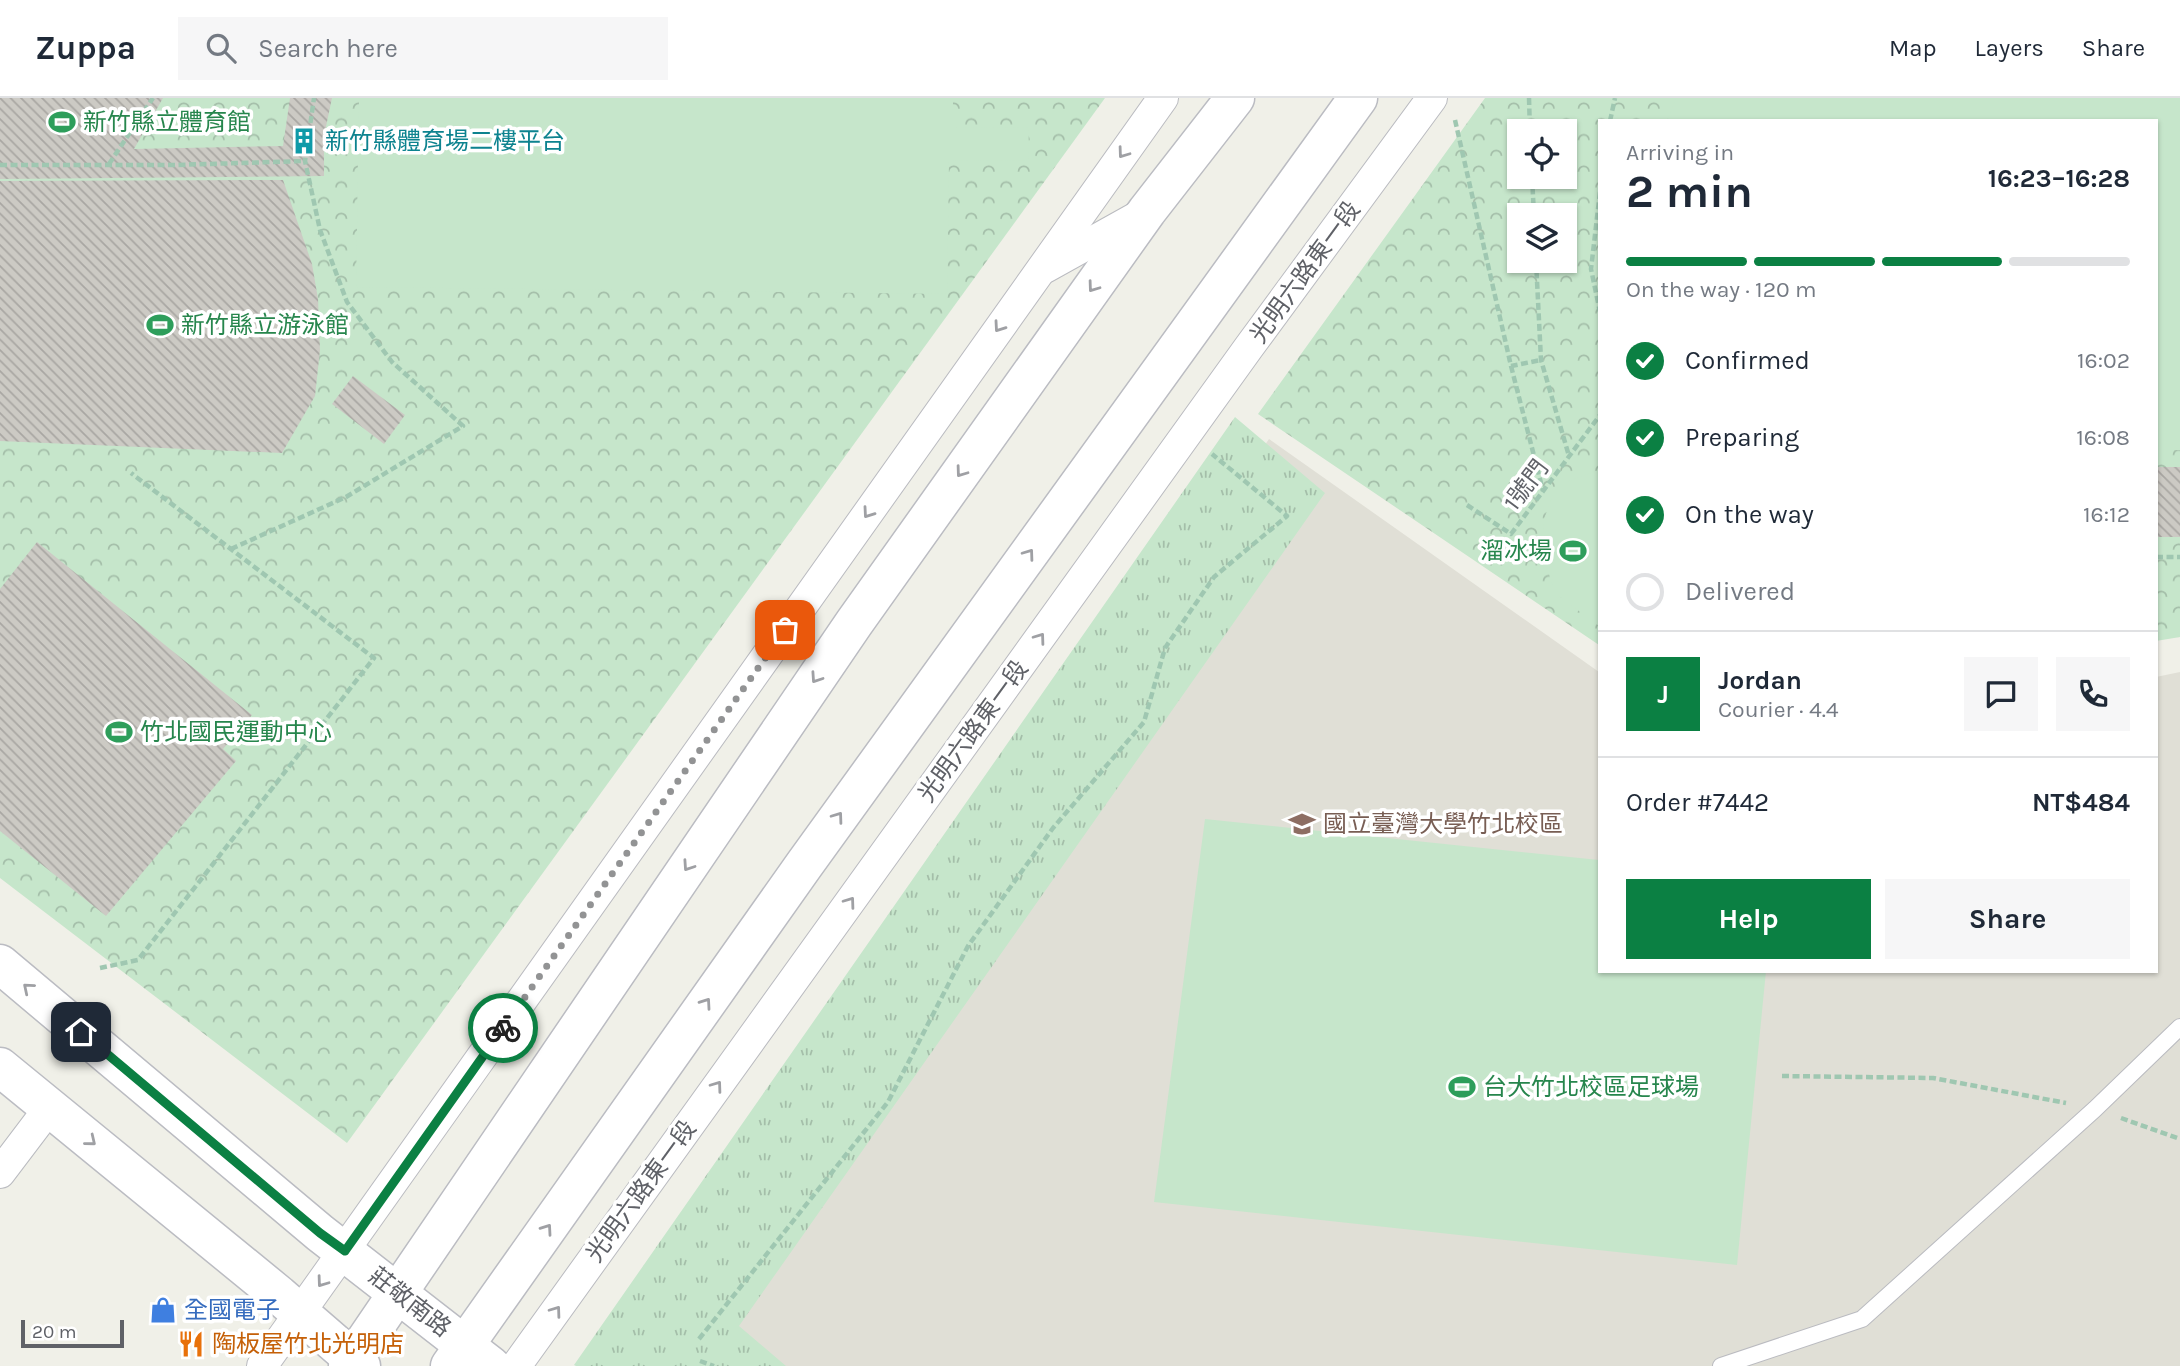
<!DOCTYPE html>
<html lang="en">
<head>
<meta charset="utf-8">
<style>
	:root { --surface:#fff; --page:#f6f6f7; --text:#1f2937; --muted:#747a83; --line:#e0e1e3; --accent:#0b8043 }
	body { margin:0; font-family:Karla,"Noto Sans TC",sans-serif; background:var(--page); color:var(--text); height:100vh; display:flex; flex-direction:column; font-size:26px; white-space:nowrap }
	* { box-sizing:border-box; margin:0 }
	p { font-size:23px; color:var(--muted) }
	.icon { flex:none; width:38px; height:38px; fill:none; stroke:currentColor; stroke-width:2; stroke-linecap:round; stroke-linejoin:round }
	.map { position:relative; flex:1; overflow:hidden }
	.panel { position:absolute; left:1598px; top:21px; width:560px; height:854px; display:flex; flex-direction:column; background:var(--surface); border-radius:0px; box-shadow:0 2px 5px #0004 }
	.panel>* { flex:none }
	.fabs { position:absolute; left:1507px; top:21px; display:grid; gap:14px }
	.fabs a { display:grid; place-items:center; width:70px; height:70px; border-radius:0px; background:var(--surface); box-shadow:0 2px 5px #0004; font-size:35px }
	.scale { position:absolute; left:21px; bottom:18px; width:103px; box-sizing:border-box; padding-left:7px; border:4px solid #5f6167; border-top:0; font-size:19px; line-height:24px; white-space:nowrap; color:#5f6167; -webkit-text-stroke:5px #fff; paint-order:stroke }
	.pin { position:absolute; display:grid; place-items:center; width:60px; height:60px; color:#fff; margin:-30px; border-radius:14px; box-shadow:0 4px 10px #0006 }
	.courier { position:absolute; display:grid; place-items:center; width:70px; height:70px; margin:-35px; border:5px solid #0b8043; border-radius:50%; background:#fff; color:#222; box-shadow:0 2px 9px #0007 }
	.headline em { font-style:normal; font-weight:700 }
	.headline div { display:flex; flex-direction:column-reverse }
	.headline { display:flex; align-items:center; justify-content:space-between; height:119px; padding:0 28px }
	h1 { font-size:46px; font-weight:700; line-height:52px }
	.bar { display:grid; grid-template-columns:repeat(4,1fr); gap:10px 7px; align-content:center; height:84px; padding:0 28px }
	.bar i { height:9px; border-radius:5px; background:var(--line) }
	.bar .selected { background:var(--accent) }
	.bar p { grid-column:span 4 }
	.line { display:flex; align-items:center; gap:18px; padding:0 28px; border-top:2px solid var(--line) }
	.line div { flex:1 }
	.round { display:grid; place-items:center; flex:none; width:74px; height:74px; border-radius:0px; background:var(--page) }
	ol { padding:0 28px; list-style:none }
	li { display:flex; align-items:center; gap:21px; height:77px }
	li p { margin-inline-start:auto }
	li .icon { padding:7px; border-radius:50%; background:var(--accent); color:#fff; stroke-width:4 }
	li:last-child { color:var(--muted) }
	li i { width:38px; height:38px; border:4px solid var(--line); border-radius:50% }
	.button { display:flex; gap:14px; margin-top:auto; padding:14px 28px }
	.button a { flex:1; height:80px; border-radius:0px; background:var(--accent); color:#fff; font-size:28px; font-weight:700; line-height:80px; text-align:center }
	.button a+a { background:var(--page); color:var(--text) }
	header { display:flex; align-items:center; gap:42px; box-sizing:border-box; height:98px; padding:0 35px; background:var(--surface); border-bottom:2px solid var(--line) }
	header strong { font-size:33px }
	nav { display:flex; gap:38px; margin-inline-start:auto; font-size:24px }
	.search { width:490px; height:63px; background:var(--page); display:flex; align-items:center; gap:18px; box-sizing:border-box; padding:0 24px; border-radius:0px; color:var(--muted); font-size:26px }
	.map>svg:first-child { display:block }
	.education { fill:#e0dfd6 }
	.grass { fill:url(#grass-tufts) }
	.forest { fill:url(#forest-crowns); fill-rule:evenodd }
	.pitch { fill:#c6e6cb }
	.building { fill:url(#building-back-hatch) }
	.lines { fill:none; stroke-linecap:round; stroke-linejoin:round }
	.lane-casing { stroke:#babbc0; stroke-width:18 }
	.street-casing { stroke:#babbc0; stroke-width:32 }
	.secondary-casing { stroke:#bbbcc2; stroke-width:41 }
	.path { stroke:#9fc7b1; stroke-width:4.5; stroke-dasharray:7 3.5; stroke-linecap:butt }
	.lane { stroke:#fff; stroke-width:16 }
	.street { stroke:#fff; stroke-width:30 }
	.secondary { stroke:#fff; stroke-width:38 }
	.oneway { stroke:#9fa0a4 }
	.done { stroke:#929394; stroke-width:7; stroke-dasharray:0 12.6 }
	.route { stroke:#0b8043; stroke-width:9 }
	.labels { text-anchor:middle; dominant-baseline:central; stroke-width:7; stroke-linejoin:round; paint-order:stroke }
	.leisure-label { font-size:24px; fill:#27864d; stroke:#fff; text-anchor:start }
	.culture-label { font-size:24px; fill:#0d838f; stroke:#fff; text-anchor:start }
	.street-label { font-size:24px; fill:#5f6167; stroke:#fff }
	.education-label { font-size:24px; fill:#785e54; stroke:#fff; text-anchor:start }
	.shop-label { font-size:24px; fill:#366cbe; stroke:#fff; text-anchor:start }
	.food-label { font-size:24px; fill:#c56008; stroke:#fff; text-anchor:start }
</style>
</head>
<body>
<header>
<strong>Zuppa</strong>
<div class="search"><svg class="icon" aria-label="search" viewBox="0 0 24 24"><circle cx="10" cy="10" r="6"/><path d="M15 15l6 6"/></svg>Search here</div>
<nav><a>Map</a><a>Layers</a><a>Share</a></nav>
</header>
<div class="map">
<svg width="2180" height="1268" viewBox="0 0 2180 1268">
	<defs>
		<pattern id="grass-tufts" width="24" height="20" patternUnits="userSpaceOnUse" patternTransform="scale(1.75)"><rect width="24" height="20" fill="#c6e6cb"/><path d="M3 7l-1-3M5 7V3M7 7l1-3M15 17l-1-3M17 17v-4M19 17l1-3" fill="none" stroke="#a4bea9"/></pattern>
		<pattern id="forest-crowns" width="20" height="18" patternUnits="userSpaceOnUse" patternTransform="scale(1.75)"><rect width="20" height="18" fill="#c6e6cb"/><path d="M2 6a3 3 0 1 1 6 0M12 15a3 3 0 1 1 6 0" fill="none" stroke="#a4bea9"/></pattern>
		<pattern id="building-back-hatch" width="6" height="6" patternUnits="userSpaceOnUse" patternTransform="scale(1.75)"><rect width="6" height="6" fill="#cccac4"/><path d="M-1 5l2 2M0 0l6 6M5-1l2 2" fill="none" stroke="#a9a7a3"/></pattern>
	</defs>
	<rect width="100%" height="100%" fill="#f0f0e8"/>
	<polygon class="education" points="1269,341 1599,574 1600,873 2156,873 2156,579 2180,574 2180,1268 682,1268 650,1242"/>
	<polygon class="grass" points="1235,319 1325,395 739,1228 786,1268 576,1268 574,1267"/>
	<g class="forest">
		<polygon points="0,0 1105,0 347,1045 0,780"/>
		<path d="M 1485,0 L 2180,0 L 2180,539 L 2156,543 L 2156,23 L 1600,23 L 1599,547 L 1258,316 ZM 1519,33 L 1564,33 L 1564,79 L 1519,79 ZM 1519,117 L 1564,117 L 1564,163 L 1519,163 Z"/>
	</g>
	<g class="pitch">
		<polygon points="359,0 953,0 953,29 1029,30 1028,63 949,62 947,196 356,189"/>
		<polygon points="1676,0 2180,0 2180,352 2156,352 2156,23 1667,23"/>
		<polygon points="1599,372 1600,372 1599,528 1560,499 1550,482 1543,424 1551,402 1569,383"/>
		<polygon points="1205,721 1599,762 1600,873 1766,873 1737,1167 1154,1104"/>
	</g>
	<g class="building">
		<polygon points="0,0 163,0 134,51 283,48 290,0 332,0 324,38 324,78 0,81"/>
		<polygon points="283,82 312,166 318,201 320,252 315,298 282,355 0,343 0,83"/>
		<polygon points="353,278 405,317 384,346 332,306"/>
		<rect x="2156" y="369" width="24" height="70"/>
		<polygon points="37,444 252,617 223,651 236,663 106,818 0,733 0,491"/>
	</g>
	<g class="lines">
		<g class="lane-casing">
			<polyline id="lane" points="1721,1268 1862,1221 2095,1011 2180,929"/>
		</g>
		<g class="street-casing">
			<g id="street">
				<polyline points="1045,170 1142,116"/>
				<polyline points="0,1075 50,1009"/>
				<polyline points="262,1268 1163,0"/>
				<polyline points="516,1268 1249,249 1432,0"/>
			</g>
		</g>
		<g class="secondary-casing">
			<g id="secondary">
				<polyline points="0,866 320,1135 491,1268"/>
				<polyline points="0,969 279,1197 361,1268"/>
				<polyline points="348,1268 854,525 1147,113 1235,0"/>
				<polyline points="450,1268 804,767 1358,0"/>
			</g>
		</g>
		<g class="path">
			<polyline points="1529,0 1530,33"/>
			<polyline points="1455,22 1511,268 1541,262"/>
			<polyline points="1610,23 1615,0"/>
			<polyline points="109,66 153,0"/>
			<polyline points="0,67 175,67 305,63"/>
			<polyline points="1532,79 1534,117"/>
			<polyline points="1600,94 1591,171 1600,214"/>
			<polyline points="1536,163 1541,262 1569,358"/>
			<polyline points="1511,268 1543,393"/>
			<polyline points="1467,407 1511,436 1600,317"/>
			<polyline points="231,451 346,399 463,328 392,264 347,204 320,132 305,63 314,0"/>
			<polyline points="2156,459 2180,459"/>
			<polyline points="100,870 138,862 374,560 131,375"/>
			<polyline points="1782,978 1933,980 2066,1005"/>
			<polyline points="2121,1020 2180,1041"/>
			<polyline points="699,1241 888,1004 968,848 1053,730 1144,624 1165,550 1214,479 1287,418 1212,356"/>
			<polyline points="700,1263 714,1268"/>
		</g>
		<use href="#lane" class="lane"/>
		<use href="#street" class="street"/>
		<use href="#secondary" class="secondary"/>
	</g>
	<defs><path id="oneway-chevron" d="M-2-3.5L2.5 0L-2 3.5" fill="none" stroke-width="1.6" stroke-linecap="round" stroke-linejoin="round" transform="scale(1.75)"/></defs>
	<g class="oneway">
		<use href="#oneway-chevron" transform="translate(1123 55) rotate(126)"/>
		<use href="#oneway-chevron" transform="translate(1093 189) rotate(126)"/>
		<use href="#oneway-chevron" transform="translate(999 229) rotate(125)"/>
		<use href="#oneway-chevron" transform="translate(961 374) rotate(126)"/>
		<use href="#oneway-chevron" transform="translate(868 415) rotate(125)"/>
		<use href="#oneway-chevron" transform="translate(1029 456) rotate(-54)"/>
		<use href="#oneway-chevron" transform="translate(1040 540) rotate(-54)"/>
		<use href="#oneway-chevron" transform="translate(816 580) rotate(124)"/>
		<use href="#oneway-chevron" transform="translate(838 719) rotate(-54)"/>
		<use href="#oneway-chevron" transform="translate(688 768) rotate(124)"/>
		<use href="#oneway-chevron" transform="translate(850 804) rotate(-54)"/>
		<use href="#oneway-chevron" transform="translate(28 890) rotate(-140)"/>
		<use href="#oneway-chevron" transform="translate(706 905) rotate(-55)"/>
		<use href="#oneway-chevron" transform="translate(717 988) rotate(-54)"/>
		<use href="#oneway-chevron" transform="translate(91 1043) rotate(39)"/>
		<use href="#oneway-chevron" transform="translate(547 1131) rotate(-55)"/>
		<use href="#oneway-chevron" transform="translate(322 1184) rotate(126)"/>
		<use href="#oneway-chevron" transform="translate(556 1213) rotate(-54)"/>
	</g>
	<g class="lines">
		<polyline class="done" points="503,930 785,532"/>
		<polyline class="route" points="81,934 320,1135 345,1153 503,930"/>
	</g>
	<defs>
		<g id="stadium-bare" transform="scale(2.1)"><path d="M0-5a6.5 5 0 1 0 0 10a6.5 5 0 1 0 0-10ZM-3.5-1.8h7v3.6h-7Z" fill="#2e9e5b" stroke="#fff" stroke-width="2.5" paint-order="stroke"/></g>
		<g id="building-bare" transform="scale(2.1)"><path d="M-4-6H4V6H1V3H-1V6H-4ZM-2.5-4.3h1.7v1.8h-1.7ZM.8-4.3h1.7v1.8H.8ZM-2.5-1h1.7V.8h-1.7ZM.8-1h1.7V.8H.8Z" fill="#0f9aa8" stroke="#fff" stroke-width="2.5" paint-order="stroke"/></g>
		<g id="university-bare" transform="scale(2.1)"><path d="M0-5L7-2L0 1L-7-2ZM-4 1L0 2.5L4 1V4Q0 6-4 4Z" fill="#8d6e63" stroke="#fff" stroke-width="2.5" paint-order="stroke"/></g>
		<g id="shop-bare" transform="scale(2.1)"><path d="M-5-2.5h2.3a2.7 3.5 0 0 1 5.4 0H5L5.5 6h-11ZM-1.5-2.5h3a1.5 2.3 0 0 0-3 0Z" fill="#3f7fe0" stroke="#fff" stroke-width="2.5" paint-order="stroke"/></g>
		<g id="restaurant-bare" transform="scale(2.1)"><path d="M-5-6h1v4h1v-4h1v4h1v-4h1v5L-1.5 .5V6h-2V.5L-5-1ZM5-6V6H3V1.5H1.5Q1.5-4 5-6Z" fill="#e8710a" stroke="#fff" stroke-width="2.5" paint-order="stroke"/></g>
	</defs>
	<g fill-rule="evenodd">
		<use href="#stadium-bare" x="62" y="24"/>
		<use href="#building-bare" x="304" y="43"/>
		<use href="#stadium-bare" x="160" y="227"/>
		<use href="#stadium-bare" x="1573" y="453"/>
		<use href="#stadium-bare" x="119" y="634"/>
		<use href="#university-bare" x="1302" y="726"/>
		<use href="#stadium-bare" x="1462" y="989"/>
		<use href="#shop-bare" x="163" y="1212"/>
		<use href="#restaurant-bare" x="191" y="1246"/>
	</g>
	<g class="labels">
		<g class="leisure-label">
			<text x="83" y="24">新竹縣立體育館</text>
			<text x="181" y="227">新竹縣立游泳館</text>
			<text x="1552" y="453" text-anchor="end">溜冰場</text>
			<text x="140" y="634">竹北國民運動中心</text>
			<text x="1483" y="989">台大竹北校區足球場</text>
		</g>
		<g class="culture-label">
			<text x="325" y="43">新竹縣體育場二樓平台</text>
		</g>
		<g class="street-label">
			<text transform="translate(1305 174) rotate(-54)">光明六路東一段</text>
			<text transform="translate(1526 387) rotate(-53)">1號門</text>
			<text transform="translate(973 633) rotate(-54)">光明六路東一段</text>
			<text transform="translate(641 1093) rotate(-54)">光明六路東一段</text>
			<text transform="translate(410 1204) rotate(38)">莊敬南路</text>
		</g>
		<g class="education-label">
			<text x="1323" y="726">國立臺灣大學竹北校區</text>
		</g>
		<g class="shop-label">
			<text x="184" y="1212">全國電子</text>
		</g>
		<g class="food-label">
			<text x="212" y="1246">陶板屋竹北光明店</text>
		</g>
	</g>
</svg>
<div class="fabs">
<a><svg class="icon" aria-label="locate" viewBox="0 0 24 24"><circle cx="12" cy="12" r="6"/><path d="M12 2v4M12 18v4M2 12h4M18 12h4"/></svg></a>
<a><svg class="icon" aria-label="layers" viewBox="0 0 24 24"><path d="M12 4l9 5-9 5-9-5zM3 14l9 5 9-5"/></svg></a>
</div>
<div class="scale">20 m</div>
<div class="pin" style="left:785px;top:532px;background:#ea580c"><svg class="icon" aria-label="bag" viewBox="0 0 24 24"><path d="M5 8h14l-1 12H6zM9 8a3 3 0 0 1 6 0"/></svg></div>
<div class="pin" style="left:81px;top:934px;background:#1f2937"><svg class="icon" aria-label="home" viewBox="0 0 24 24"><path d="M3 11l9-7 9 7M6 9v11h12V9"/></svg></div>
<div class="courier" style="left:503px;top:930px"><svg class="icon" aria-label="bike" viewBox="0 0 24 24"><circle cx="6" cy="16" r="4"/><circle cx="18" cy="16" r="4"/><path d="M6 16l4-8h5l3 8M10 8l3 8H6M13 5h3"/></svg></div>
<section class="panel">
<div class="headline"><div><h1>2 min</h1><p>Arriving in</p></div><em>16:23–16:28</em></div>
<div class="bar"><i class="selected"></i><i class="selected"></i><i class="selected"></i><i></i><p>On the way · 120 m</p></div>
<ol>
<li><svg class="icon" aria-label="check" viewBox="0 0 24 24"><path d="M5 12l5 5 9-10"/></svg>Confirmed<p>16:02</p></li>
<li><svg class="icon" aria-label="check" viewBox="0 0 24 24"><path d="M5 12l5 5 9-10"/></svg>Preparing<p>16:08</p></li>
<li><svg class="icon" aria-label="check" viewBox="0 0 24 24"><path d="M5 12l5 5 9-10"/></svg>On the way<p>16:12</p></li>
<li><i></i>Delivered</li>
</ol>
<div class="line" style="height:126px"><b class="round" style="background:var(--accent);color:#fff">J</b><div><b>Jordan</b><p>Courier · 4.4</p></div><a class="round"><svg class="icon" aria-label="chat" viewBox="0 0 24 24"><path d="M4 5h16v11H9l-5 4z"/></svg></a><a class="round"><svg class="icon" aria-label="phone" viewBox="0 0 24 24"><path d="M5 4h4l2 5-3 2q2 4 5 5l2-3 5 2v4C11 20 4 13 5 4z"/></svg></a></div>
<div class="line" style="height:91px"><div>Order #7442</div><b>NT$484</b></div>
<div class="button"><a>Help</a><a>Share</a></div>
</section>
</div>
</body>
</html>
